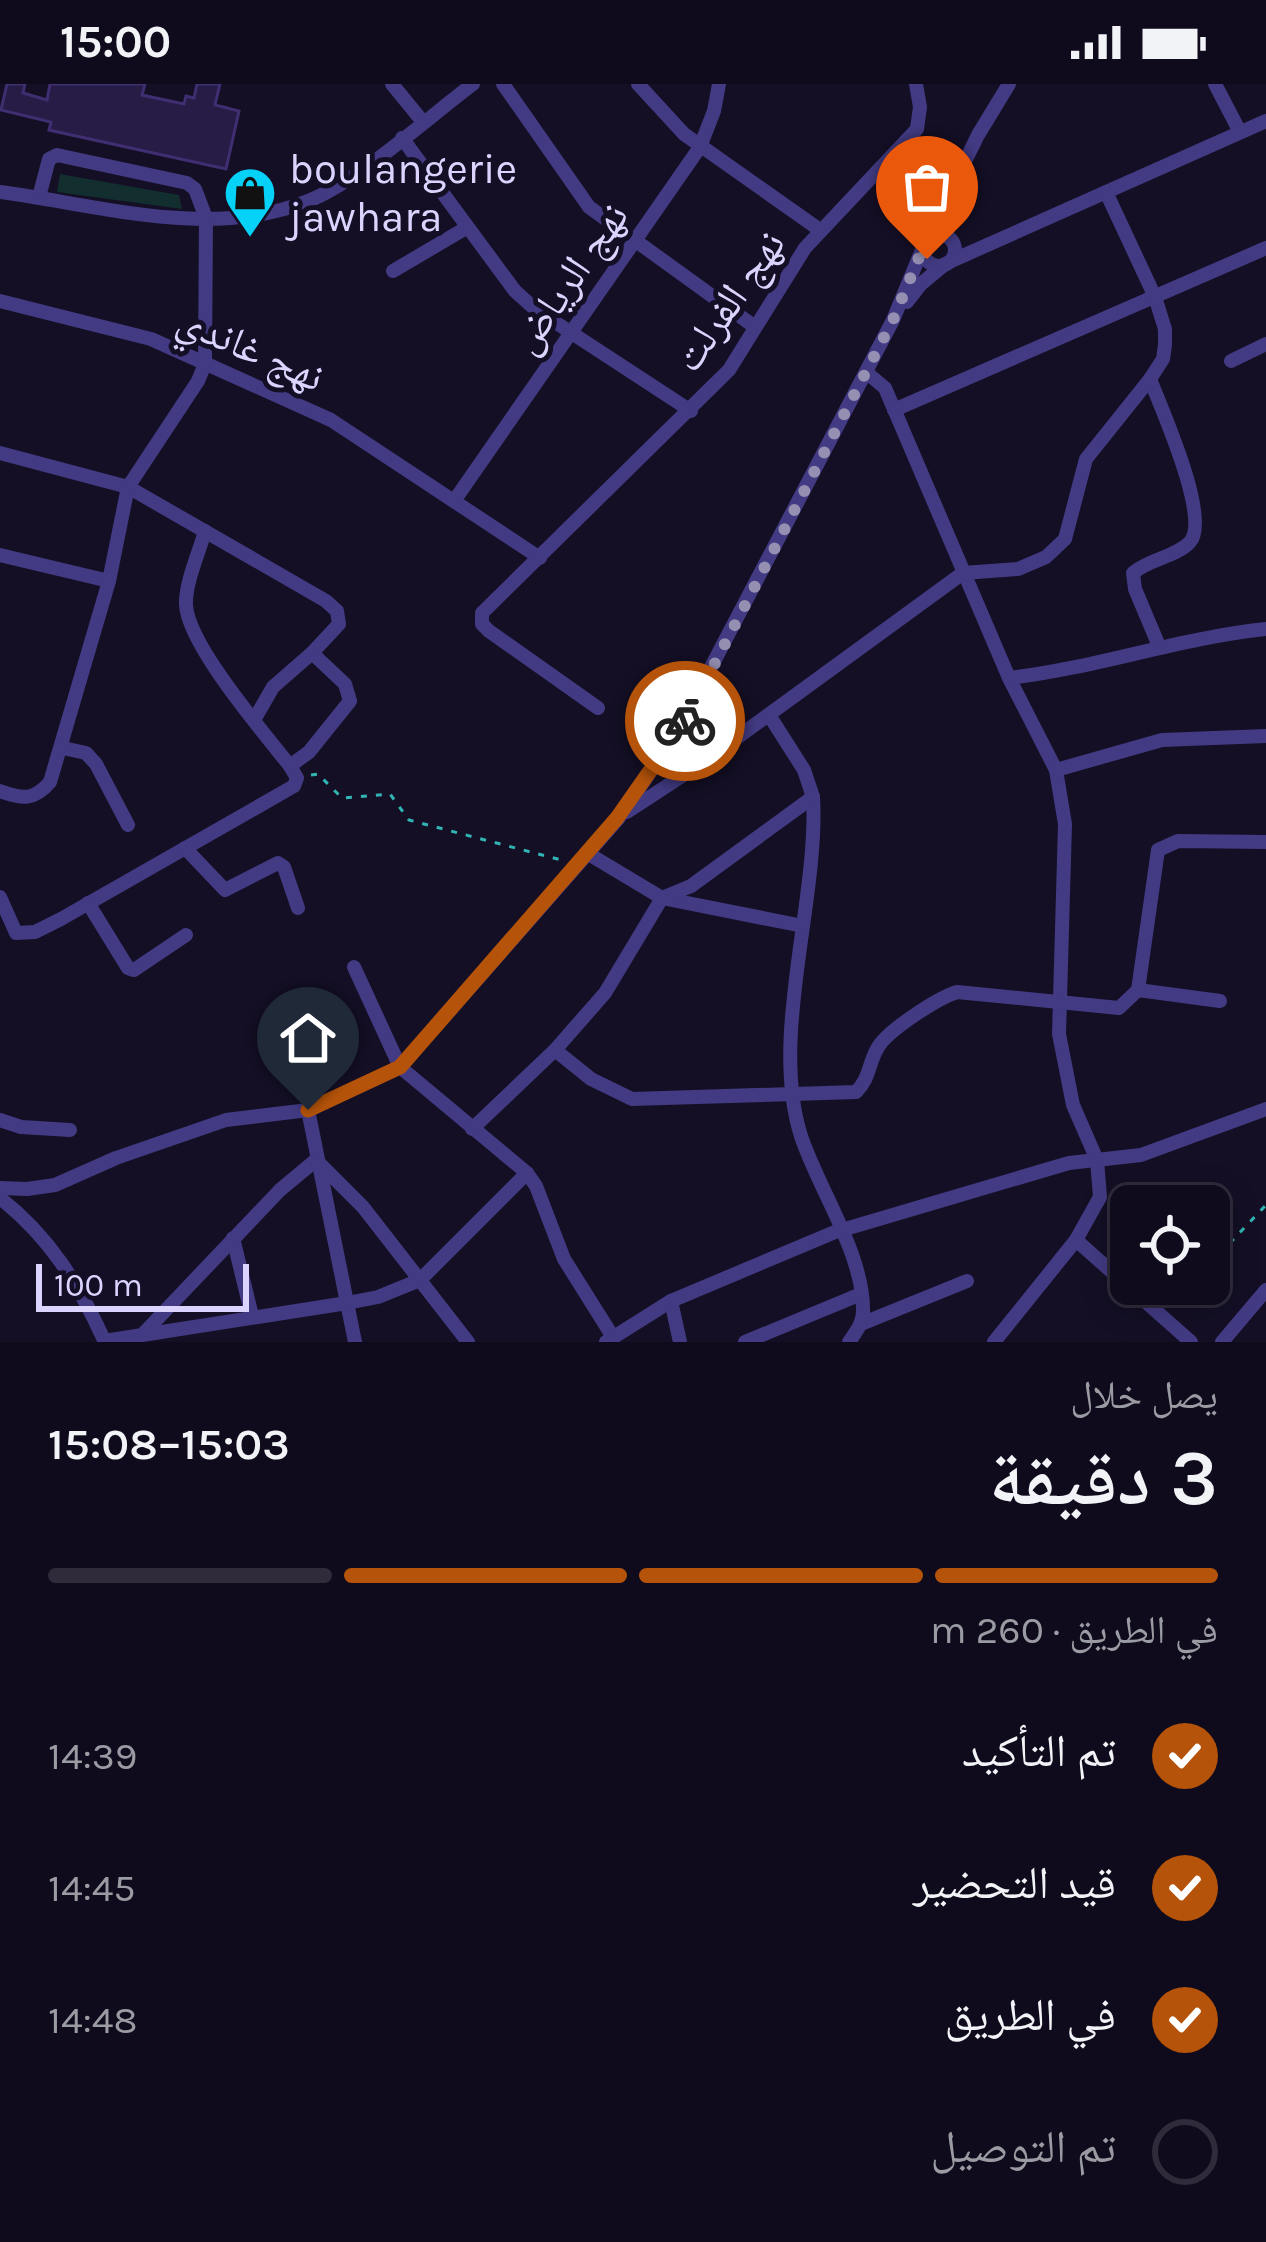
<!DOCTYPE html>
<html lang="ar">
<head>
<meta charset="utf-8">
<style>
	:root { --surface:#0f0b1c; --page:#181425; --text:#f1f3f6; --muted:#9b9ba3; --line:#2f2b3b; --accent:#b45309 }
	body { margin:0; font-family:Karla,"Noto Naskh Arabic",sans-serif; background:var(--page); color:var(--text); direction:rtl; height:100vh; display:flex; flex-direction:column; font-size:45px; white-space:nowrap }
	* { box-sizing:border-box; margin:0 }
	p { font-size:39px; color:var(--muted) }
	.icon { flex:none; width:66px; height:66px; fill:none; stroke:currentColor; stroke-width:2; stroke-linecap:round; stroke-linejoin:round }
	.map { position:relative; height:1258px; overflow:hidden; direction:ltr }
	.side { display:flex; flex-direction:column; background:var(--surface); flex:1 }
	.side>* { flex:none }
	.controls { position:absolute; left:1110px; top:1101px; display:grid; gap:24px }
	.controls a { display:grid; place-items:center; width:120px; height:120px; border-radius:18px; background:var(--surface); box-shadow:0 6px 30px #0003,0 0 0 3px var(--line); font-size:60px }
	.scale { position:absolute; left:36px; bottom:30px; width:213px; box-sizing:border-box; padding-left:12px; border:6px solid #dbd4fe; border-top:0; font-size:33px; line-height:42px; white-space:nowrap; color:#dbd4fe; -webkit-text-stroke:9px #140f25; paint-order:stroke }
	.pin { position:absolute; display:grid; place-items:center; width:102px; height:102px; color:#fff; margin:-123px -51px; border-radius:50% 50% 50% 0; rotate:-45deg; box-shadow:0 0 12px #0007 }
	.pin .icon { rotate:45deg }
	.courier { position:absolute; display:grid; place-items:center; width:120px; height:120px; margin:-60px; border:9px solid #b45309; border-radius:50%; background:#fff; color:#222; box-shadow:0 3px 15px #0007 }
	.head em { font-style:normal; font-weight:600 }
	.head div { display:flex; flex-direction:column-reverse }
	.head { display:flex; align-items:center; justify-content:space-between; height:204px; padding:0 48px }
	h1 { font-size:78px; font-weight:600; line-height:90px }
	.bar { display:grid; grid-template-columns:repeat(4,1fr); gap:18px 12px; align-content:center; height:144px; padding:0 48px }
	.bar i { height:15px; border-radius:9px; background:var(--line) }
	.bar .selected { background:var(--accent) }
	.bar p { grid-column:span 4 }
	ol { padding:0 48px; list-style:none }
	li { display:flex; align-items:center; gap:36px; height:132px }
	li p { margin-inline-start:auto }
	li .icon { padding:12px; border-radius:50%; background:var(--accent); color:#fff; stroke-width:4 }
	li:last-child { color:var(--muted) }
	li i { width:66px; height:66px; border:6px solid var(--line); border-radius:50% }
	.status { display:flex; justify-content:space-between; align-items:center; height:84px; padding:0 60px; background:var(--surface); direction:ltr }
	.status svg { height:33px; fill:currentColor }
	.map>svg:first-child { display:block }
	.green { fill:#122e2f }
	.building { fill:#261c45; stroke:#3f2e71; stroke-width:3 }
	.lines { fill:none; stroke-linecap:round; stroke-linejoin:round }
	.path { stroke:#32b4b4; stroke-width:3; stroke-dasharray:6 9; stroke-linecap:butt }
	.minor { stroke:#423b83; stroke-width:14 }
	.done { stroke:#958fb2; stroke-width:12; stroke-dasharray:0 21.6 }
	.route { stroke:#b45309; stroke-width:15 }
	.labels { text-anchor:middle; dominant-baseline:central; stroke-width:10; stroke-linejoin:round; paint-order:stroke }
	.poi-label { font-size:42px; fill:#dbd4fe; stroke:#140f25; text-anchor:start }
	.street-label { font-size:42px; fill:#dbd4fe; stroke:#140f25 }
</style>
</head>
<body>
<div class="status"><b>15:00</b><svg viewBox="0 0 49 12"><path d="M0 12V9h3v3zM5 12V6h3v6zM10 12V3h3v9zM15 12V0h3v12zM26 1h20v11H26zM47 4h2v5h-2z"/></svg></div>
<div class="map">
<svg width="1266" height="1258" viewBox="0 0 1266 1258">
	<rect width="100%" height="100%" fill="#140f25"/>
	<polygon class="green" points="60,90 179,111 182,125 57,108"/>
	<polygon class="building" points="7,0 25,0 23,9 47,16 50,0 145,0 142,11 184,20 186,12 194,14 197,0 220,0 215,21 239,27 226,85 49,46 51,38 1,26"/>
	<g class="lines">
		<g class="path">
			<polyline points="311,691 318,690 342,714 390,710 409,736 565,777"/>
			<polyline points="1209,1181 1266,1121"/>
			<polyline points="1171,1220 1191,1200"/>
		</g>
		<g class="minor">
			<polyline points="392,0 423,38"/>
			<polyline points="503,0 589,123 755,243"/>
			<polyline points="638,0 684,50 820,146"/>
			<polyline points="1215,0 1240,48"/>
			<polyline points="402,54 515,207 535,225 691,327"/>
			<path d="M 0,108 C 99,121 211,156 308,117 C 357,98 429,33 473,0"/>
			<circle cx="939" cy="166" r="16"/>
			<polyline points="926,157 978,51 1009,0"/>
			<polyline points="949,178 1266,37"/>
			<polyline points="393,187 466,144"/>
			<polyline points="0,217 151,255 331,336 540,474"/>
			<polyline points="907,218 921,200 945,180"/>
			<polyline points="1231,277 1266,260"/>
			<polyline points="866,288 885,304 1009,594 1056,686 1065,740 1059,950 1073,1021 1097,1076 1100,1113 1076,1156 994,1258"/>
			<path d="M 1150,295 C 1161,324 1211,434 1190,458 C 1176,473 1149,475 1133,489 L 1135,505 L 1159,562"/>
			<polyline points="894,326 1266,164"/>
			<polyline points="0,369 128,403 326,517 337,527 339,540 312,569 345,600 350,617 309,668 290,682 297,694 294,702 61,835 35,848 16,849 0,813"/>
			<polyline points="454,417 700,63 714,27 719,0"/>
			<path d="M 205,447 C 199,469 185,499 186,521 C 188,561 264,649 290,682"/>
			<polyline points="0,471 109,497"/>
			<path d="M 1009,594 C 1096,584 1179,554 1266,545"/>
			<polyline points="598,624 489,547 482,540 482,529 729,286 805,164 917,45 920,23 916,0"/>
			<path d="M 769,631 L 804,686 L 813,713 C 819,816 769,952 801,1052 C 818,1104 863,1169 863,1225 C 864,1238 856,1248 849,1258"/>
			<polyline points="254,636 273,603 312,569"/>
			<polyline points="63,664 86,669 96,680 128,741"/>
			<polyline points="1056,686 1162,656 1266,652"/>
			<path d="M 0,707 C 22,715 34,717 50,698 L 109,497 L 128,403 L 198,297 L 205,280 L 206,134 L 195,105 L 187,99 L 57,71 L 49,75 L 39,113"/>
			<polyline points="627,728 705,677 963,489 1018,485 1046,473 1065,455 1086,375 1150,295 1163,275 1165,261 1165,245 1155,213 1106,108"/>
			<polyline points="185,764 225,806 278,779 284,783 298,824"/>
			<polyline points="587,769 662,814 803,842"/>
			<polyline points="88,819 128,884 134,886 186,851"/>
			<polyline points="354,883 400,983 527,1089 536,1102 564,1175 613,1253"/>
			<polyline points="1138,906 1220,917"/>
			<path d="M 555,966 L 591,995 L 632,1015 L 856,1008 C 870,994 868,981 877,965 C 886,947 938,914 957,908 L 1119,924 L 1138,906 L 1158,766 L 1178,757 L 1266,758"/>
			<polyline points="308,1026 355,1258"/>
			<polyline points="0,1036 21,1043 70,1046"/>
			<polyline points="472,1045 555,966 605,909 662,814 691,802 813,713"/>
			<polyline points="0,1104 27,1105 55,1101 116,1074 226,1036 308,1026 400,983 618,735 675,652 893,236 924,161"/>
			<path d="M 0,1114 C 50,1153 79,1201 105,1258"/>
			<polyline points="233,1154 252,1232"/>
			<polyline points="1076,1156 1191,1258"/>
			<polyline points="671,1217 680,1258"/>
			<polyline points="861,1240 967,1197"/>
			<polyline points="143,1250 280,1106 316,1076 363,1123 468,1258"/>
			<polyline points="104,1257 347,1219 378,1213 420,1196 527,1089"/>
			<polyline points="606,1258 671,1217 835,1148 1069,1079 1141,1071 1266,1025"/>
			<polyline points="745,1258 861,1210"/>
			<polyline points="1222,1258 1266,1206"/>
		</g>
	</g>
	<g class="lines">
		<polyline class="done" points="685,637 893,236 924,161 927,175"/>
		<polyline class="route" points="308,1026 400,983 617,734 685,637"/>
	</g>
	<defs>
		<g id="shop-pin" transform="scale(2.7)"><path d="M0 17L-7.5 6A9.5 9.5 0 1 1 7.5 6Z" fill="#06d2f8" stroke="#140f25"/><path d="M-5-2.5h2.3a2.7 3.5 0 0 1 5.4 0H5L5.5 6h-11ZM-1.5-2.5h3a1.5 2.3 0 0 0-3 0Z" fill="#111"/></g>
	</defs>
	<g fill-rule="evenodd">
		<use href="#shop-pin" x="250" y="109"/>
	</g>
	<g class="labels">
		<g class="poi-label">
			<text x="289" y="85">boulangerie<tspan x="289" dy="48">jawhara</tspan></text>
		</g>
		<g class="street-label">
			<text transform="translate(569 194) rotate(-55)">نهج الرياض</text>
			<text transform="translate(729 217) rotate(-55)">نهج الفرلت</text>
			<text transform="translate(251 264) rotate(24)">نهج غاندي</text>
		</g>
	</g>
</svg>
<div class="controls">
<a><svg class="icon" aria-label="locate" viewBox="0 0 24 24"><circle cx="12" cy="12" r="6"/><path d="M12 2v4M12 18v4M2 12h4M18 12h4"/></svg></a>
</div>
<div class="scale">100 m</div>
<div class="pin" style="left:927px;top:175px;background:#ea580c"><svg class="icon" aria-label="bag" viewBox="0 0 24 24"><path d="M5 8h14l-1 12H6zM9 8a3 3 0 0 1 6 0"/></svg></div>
<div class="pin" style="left:308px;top:1026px;background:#1f2937"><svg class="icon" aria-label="home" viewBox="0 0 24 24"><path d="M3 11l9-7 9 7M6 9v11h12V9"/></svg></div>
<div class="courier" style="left:685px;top:637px"><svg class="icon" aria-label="bike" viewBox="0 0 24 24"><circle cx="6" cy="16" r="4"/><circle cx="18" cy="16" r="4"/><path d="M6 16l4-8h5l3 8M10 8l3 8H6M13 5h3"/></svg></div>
</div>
<section class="side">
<div class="head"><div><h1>3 دقيقة</h1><p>يصل خلال</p></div><em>15:03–15:08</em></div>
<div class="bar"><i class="selected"></i><i class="selected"></i><i class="selected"></i><i></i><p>في الطريق · 260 m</p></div>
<ol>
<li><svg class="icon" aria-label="check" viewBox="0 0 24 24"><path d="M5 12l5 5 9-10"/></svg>تم التأكيد<p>14:39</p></li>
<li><svg class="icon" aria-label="check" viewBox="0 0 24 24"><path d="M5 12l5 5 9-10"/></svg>قيد التحضير<p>14:45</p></li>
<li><svg class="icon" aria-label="check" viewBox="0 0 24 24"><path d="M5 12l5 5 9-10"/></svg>في الطريق<p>14:48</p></li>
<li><i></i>تم التوصيل</li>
</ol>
</section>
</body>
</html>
